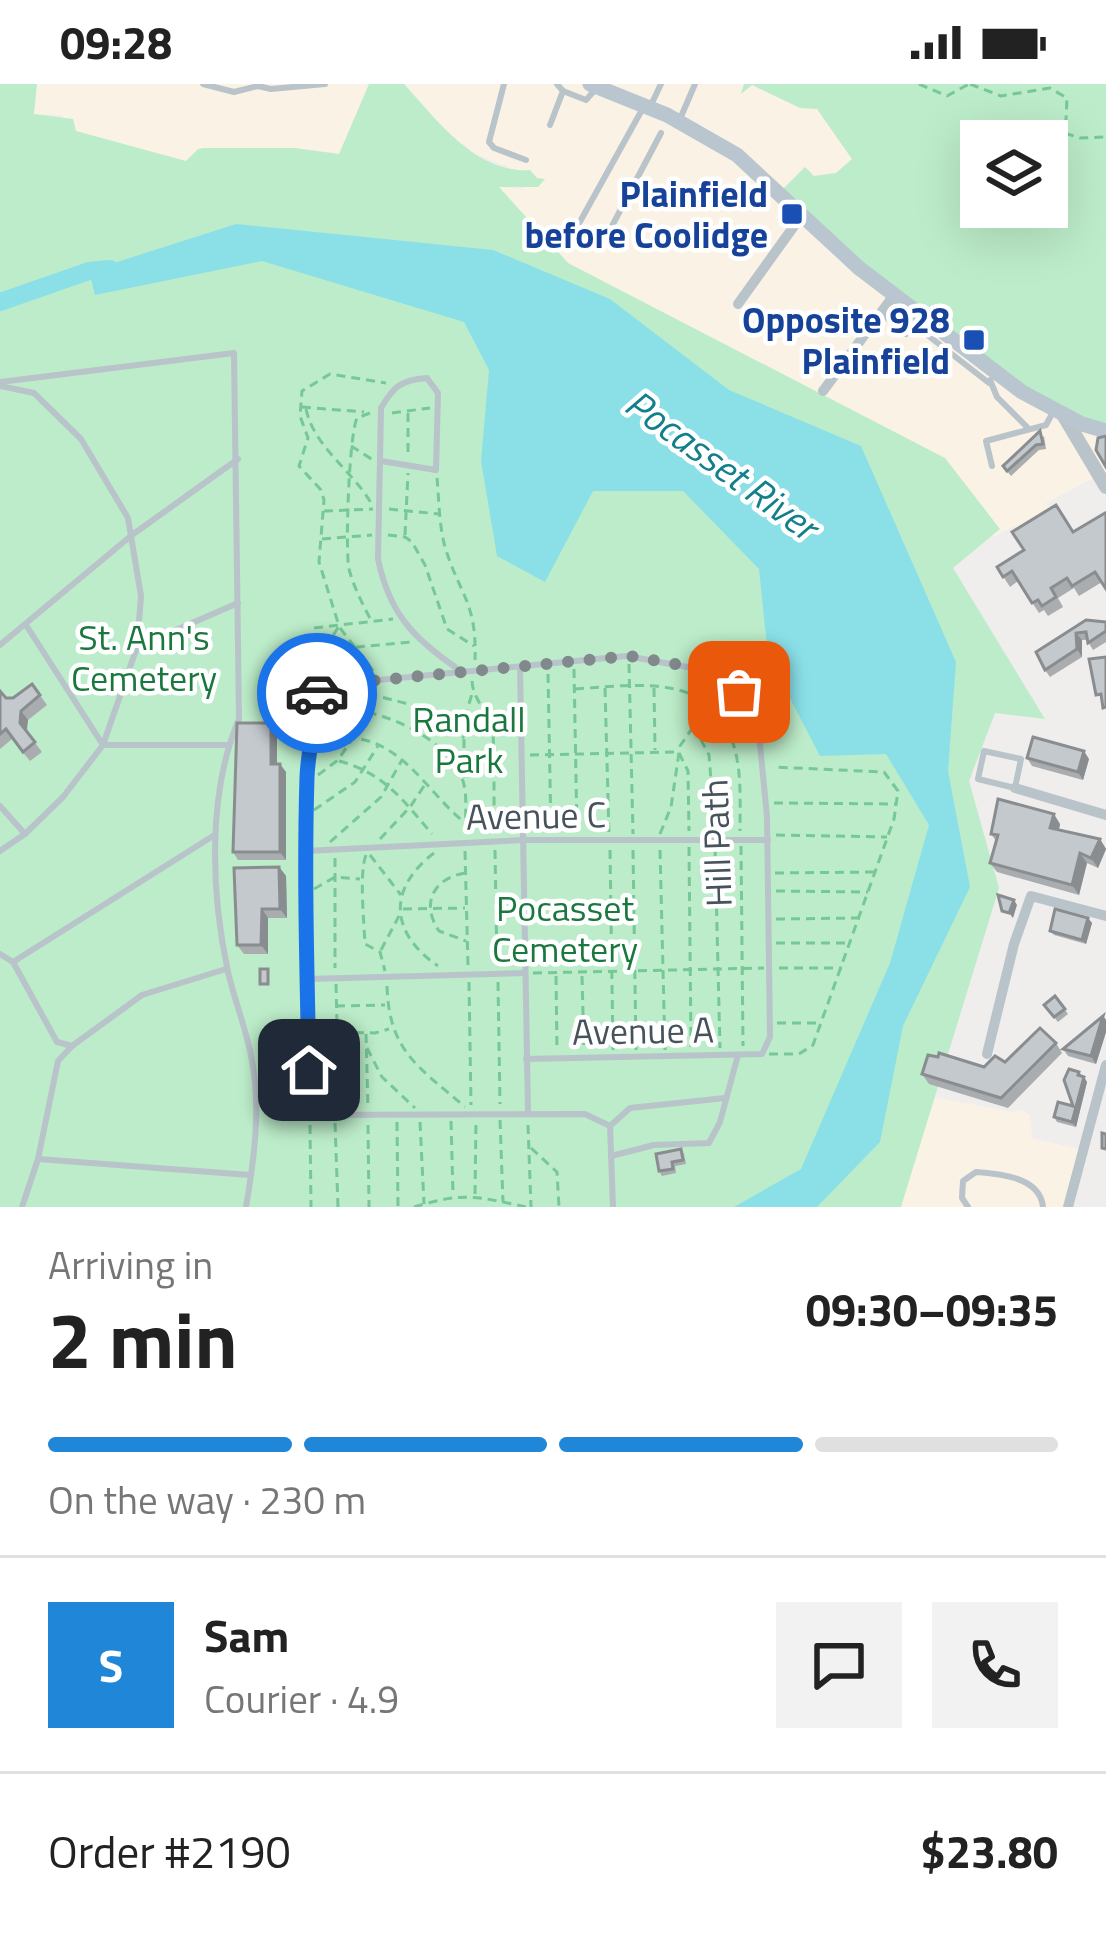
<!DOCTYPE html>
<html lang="en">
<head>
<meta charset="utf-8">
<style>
	:root { --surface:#fff; --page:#f2f2f2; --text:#222; --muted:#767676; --line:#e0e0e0; --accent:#2086d7 }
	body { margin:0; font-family:"Titillium Web",sans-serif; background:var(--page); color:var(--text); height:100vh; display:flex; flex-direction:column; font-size:45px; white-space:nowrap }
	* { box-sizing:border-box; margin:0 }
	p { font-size:39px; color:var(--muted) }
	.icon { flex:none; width:66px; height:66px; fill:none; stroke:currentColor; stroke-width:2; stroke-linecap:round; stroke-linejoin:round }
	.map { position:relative; height:1123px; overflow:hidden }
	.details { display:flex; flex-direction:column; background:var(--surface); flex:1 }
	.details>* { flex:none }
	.fabs { position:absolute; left:960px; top:36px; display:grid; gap:24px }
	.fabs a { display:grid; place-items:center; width:108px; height:108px; border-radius:0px; background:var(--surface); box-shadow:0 12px 48px #0002; font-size:60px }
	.pin { position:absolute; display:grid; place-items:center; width:102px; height:102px; color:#fff; margin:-51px; border-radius:24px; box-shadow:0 6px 18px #0006 }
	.courier { position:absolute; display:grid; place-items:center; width:120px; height:120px; margin:-60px; border:9px solid #1a73e8; border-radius:50%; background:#fff; color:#222; box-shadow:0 3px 15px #0007 }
	.headline em { font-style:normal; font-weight:700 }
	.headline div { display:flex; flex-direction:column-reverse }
	.headline { display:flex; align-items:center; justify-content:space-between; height:204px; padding:0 48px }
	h1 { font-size:78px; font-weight:700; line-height:90px }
	.bar { display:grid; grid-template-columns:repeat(4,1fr); gap:18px 12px; align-content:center; height:144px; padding:0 48px }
	.bar i { height:15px; border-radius:9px; background:var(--line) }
	.bar .current { background:var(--accent) }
	.bar p { grid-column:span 4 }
	.line { display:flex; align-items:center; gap:30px; padding:0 48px; border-top:3px solid var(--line) }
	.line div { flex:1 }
	.round { display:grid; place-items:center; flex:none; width:126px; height:126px; border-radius:0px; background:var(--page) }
	.status { display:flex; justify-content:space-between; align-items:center; height:84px; padding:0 60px; background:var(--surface); direction:ltr }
	.status svg { height:33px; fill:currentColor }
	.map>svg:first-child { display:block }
	.commercial { fill:#fbf2e6 }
	.green { fill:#bcecc9; fill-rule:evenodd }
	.water { fill:#8be0e8 }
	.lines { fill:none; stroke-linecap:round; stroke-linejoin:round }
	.river { stroke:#8be0e8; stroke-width:18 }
	.path { stroke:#76c996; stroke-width:3; stroke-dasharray:9 6; stroke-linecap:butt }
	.service { stroke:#b9c3ca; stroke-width:6 }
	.minor { stroke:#b9c3ca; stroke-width:10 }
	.tertiary { stroke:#b9c3ca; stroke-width:14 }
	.secondary { stroke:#b9c6cf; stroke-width:15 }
	.wall { fill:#a9adb0 }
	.shaded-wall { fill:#898d90 }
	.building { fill:#c4c9cd; stroke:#898d90; stroke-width:3 }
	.done { stroke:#82898d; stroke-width:12; stroke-dasharray:0 21.6 }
	.route { stroke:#1a73e8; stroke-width:15 }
	.transit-dot { fill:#1a4fb4; stroke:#fff; stroke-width:4.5 }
	.labels { text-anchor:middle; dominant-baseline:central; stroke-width:9; stroke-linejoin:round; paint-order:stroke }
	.transit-label { font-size:36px; font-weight:bold; fill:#164399; stroke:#fff; text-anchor:end }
	.park-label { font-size:36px; fill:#1a783e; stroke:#fff }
	.street-label { font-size:36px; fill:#46535a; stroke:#fff }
	.water-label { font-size:39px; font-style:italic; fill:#12808b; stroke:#fff }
</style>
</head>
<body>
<div class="status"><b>09:28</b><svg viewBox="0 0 49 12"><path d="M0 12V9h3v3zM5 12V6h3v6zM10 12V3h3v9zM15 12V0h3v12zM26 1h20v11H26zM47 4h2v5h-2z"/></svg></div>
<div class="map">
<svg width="1106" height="1123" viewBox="0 0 1106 1123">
	<rect width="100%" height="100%" fill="#f0eded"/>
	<g class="commercial">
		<polygon points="0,0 744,0 742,6 752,1 800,24 817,25 852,75 836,89 814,92 806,84 781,107 1106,347 1106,412 1093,394 1046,419 1054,430 1021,448 1014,442 993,453 975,450 602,211 489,101 518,105 535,101 537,94 470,68 465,60 348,89 336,69 294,64 240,66 182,84 120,95 61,31 33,30"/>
		<polygon points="927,1012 1013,1028 1022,1026 1030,1031 1032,1054 1083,1066 1069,1123 824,1123"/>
	</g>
	<g class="green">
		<path d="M 0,0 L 37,0 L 34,30 L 73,35 L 76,47 L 186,77 L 198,65 L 204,64 L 294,64 L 339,70 L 369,0 L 404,0 C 437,36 476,90 530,86 L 537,94 L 545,95 L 538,103 L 499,103 L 568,179 L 945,374 L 1000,445 L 953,484 L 1045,635 L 995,629 L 969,697 L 999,804 L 901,1123 L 0,1123 Z"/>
		<path d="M 744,0 L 1106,0 L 1106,347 L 1053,325 L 855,181 L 781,107 L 805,83 L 814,92 L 836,89 L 852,75 L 817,25 L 800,24 L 752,1 L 741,10 ZM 981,57 L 1047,57 L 1047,123 L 981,123 Z"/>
	</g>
	<polygon class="water" points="236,140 493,166 610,215 729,306 861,362 956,578 948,687 970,803 903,942 880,1058 817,1123 734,1123 801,1085 890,879 929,741 886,670 820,672 768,572 759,485 683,407 593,407 545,498 497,472 481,377 489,286 464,238 262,177 95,211 89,187"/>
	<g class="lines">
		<polyline class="river" points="0,218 89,187 110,185"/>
		<g class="path">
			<polyline points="919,0 947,12 969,0"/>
			<polyline points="970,0 1001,12 1050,4 1067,14 1066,36 1055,46 1080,54 1106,53"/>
			<polyline points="302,323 364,328"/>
			<path d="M 306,325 C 314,363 352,386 371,419"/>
			<path d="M 370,329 L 357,334 C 349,351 345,465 349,485 C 354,504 363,521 372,538"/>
			<polyline points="392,329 430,324"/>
			<polyline points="408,329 408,373"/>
			<polyline points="351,362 373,376"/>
			<path d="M 437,394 C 439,416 439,441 445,463 C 460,512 477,518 475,576"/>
			<polyline points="389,425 439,430"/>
			<polyline points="324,427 373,425"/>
			<polyline points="388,451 405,453 412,458 425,481 447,545 474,562"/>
			<polyline points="405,451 408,389"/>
			<polyline points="322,455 372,451"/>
			<polyline points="314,544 393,535"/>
			<polyline points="340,544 374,588"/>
			<polyline points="326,566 411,558"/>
			<polyline points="629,580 633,750"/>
			<polyline points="574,585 577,749"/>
			<polyline points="548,590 551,748"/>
			<polyline points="318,593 329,558 339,542 319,478 324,416 321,406 299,382 308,354 300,332 302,307 330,290 386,299"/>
			<path d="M 472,597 C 473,617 491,630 493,651 C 495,684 493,717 495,750"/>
			<polyline points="605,604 609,751"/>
			<polyline points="654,604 655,666"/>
			<path d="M 575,605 C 646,600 724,587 738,681 C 741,702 740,725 740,747"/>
			<path d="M 323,625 C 368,618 453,652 464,701 C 467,712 465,727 466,739 L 476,750"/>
			<polyline points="694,642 709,671 715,748"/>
			<path d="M 320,644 L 332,651 L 353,654 L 376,612 L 381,613 C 417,622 436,626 464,654"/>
			<polyline points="679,669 688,687 689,747"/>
			<polyline points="530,671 676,668"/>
			<path d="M 339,677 C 384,689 403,716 432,750"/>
			<path d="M 318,691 L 338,676 L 353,654 C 404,659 428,709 464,738"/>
			<polyline points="464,694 464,636 472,610"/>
			<polyline points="774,719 896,720"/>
			<polyline points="314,726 355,698 378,662"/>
			<polyline points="660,750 671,723 680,662 721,602"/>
			<polyline points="776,751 887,753"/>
			<polyline points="380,755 410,723 426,699"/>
			<polyline points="330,758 381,713 402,676"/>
			<polyline points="741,762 743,962"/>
			<polyline points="689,763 691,963"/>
			<polyline points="715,763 720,964"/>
			<polyline points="495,766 497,882"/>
			<polyline points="610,766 613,966"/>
			<polyline points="633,766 636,966"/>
			<polyline points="660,766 665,966"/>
			<polyline points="465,767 468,883"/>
			<path d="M 434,769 C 387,805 390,849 438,882"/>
			<path d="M 366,771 C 359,788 364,838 365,860 L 380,868 L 385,887"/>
			<polyline points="370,771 401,811"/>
			<polyline points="335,774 335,884"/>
			<path d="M 465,789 C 434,794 420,819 439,847 L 466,857"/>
			<polyline points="775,789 874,788"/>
			<polyline points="314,805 335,793 360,795"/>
			<polyline points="776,807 868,808"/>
			<polyline points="403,825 465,824"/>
			<polyline points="776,835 861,834"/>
			<polyline points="776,859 850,859"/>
			<polyline points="381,866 399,832"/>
			<polyline points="779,884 842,884"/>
			<polyline points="533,889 764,884"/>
			<polyline points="556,892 557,967"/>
			<polyline points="582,892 584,967"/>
			<polyline points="469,898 471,1021"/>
			<polyline points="498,898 500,1020"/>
			<polyline points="336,900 339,1022"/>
			<path d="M 387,902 C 389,968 419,983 465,1023"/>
			<polyline points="336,922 385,921"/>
			<polyline points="777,939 821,939"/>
			<polyline points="340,948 375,949 389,945"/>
			<polyline points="366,950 368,1025"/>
			<polyline points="367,964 382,993 415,1024"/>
			<polyline points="769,970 799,970 813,961 894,735 898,707 884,688 773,683"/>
			<polyline points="500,1036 503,1118"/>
			<polyline points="451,1037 453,1111"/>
			<polyline points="397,1038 398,1123"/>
			<polyline points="420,1038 424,1120"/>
			<polyline points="335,1039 338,1123"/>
			<polyline points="310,1041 311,1123"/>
			<polyline points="368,1041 369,1123"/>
			<polyline points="528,1041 531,1123"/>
			<polyline points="531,1064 557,1088 559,1123"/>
			<polyline points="475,1110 476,1036"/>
			<path d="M 414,1123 C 464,1108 475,1112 526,1123"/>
		</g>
		<g class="service">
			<polyline points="203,0 234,8 258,2"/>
			<polyline points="504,0 489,58 494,64 526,76"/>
			<polyline points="258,2 271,5 325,0"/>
			<polyline points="563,7 586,16 594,7"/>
			<polyline points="650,23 661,0"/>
			<polyline points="643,24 577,143 602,161 661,49"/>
			<polyline points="680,35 695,0"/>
			<polyline points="550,41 563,7 557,0"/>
			<polyline points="881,229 906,250 913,238"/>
			<polyline points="912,239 989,299"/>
			<polyline points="990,296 997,313 1029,345"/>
			<path d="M 0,298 L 234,269 L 239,635 C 207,710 211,809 228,888 C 235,918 247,947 252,977 C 261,1024 254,1076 246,1123"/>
			<polyline points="0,302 34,309 81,355 128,434 141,512 137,563 103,661 63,713 25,750 0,767"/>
			<path d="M 381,377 L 436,386 L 438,309 L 427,294 C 401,296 394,302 381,324 L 378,475 C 389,528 412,553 455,583"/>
			<polyline points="992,382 986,357 1046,341 1053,328"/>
			<polyline points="26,541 103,661 227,661"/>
			<polyline points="0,561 132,451 238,375"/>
			<polyline points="137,563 238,519"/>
			<polyline points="520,583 528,1027"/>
			<polygon points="984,667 1021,675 1015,704 978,695"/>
			<polyline points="0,722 25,750"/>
			<polyline points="305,767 523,756 768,756"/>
			<polyline points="0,870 13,878 57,958 72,962 142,911 226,885"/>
			<polyline points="13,878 213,752"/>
			<polyline points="308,895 525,889"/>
			<polyline points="526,975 762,970 770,953 767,733 759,650 739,608 709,587 627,572 317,602 317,632 308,663 305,767 309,1031 585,1030 610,1042 613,1123"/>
			<polyline points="610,1042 630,1024 725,1014"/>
			<polyline points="611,1072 654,1061 709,1059 720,1038 738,971"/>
			<polyline points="38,1075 250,1091"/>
			<polyline points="22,1123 38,1075 58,977 72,962"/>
			<path d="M 968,1123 L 962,1114 L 963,1097 L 976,1088 C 1001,1090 1040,1093 1043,1123"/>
		</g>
		<g class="minor">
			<polyline points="738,220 802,131"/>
			<polyline points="823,307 894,211"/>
			<polyline points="1015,704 1106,731"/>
			<polyline points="987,970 1014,860 1031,812 1106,832"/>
			<polyline points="1068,1123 1106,981"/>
		</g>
		<polyline class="tertiary" points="1062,329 1106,403"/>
		<polyline class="secondary" points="590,0 667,31 737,71 859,184 1022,308 1082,340 1106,347"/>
	</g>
	<g class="wall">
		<polygon points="1044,352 1046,365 1039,366 1011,392 1003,382"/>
		<polygon points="1056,421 1102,498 1079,512 1074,504 1058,514 1063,523 1048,532 1044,526 1039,529 1018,497 1010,503 997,483 1024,466"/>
		<polygon points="1086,536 1106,538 1106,558 1093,566 1087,556 1082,556 1082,573 1050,593 1045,586"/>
		<polygon points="32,600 47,621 28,636 27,648 42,668 30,677 12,655 0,665 0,607 6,614 13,614"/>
		<polygon points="277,648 277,680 286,688 286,776 238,776 233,768"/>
		<polygon points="1027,674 1089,675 1083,696 1032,682"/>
		<polygon points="1060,740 1059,746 1100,755 1106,765 1098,784 1087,779 1079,811 997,788 990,779 996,757 991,750"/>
		<polygon points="279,783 286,792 287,834 268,834 268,870 244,870 237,861"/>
		<polygon points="1088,834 1092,839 1086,860 1054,851 1050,847"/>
		<polygon points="1055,912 1068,930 1058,938 1044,921"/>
		<polygon points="1103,932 1106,936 1106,948 1096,980 1068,972 1063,965"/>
		<polygon points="1056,959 1062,969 1008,1024 929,1000 922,990 984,983 1005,978"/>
		<polygon points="1079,988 1087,998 1076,1043 1057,1038 1054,1033 1073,1022"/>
		<polygon points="681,1065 684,1070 686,1080 675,1082 676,1089 662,1092 659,1087"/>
	</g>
	<g class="shaded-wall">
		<polygon points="1076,549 1082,556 1082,573 1077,565"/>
		<polygon points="21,627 28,636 26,649 20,639"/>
		<polygon points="271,639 277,648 277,688 271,680"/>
		<polygon points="1084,667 1089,675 1083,696 1078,688"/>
		<polygon points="280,680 286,688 286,776 280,768"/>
		<polygon points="1054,730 1060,740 1057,753 1050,744"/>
		<polygon points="1100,755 1106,765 1098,784 1091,774"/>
		<polygon points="1080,769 1087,779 1079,811 1072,801"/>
		<polygon points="279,783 286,792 287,834 280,825"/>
		<polygon points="1014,816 1017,821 1013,834 1009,829"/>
		<polygon points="262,825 268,834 268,870 261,861"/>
		<polygon points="1088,834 1092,839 1086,860 1082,856"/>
		<polygon points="1103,932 1106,936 1106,948 1096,980 1091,972"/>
		<polygon points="1084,993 1087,998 1076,1043 1072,1038"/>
	</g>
	<g class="building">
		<polygon points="1040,347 1043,360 1036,361 1007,387 1003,382"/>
		<polygon points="1106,352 1106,383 1096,366 1098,354"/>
		<polygon points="1056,421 1073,448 1105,429 1106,431 1106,505 1095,488 1072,502 1067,494 1051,504 1056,513 1042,522 1038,516 1032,519 1012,487 1003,493 997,483 1024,466 1012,448"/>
		<polygon points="1086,536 1106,538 1106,547 1088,559 1086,548 1076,549 1077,565 1045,586 1036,568"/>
		<polygon points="1106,573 1106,623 1103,624 1101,610 1096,611 1089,575"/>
		<polygon points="32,600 40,611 21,627 20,639 35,658 23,668 6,645 0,650 0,607 6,614 13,614"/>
		<polygon points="237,639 271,639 271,680 280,680 280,768 233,768"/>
		<polygon points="1033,653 1084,667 1078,688 1027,674"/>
		<polygon points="998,715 1054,730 1050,744 1100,755 1091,774 1080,769 1072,801 990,779 998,751 991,750"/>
		<polygon points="279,783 280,825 262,825 261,861 237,861 234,784"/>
		<polygon points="998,811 1014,816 1009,829 1002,827"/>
		<polygon points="1055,825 1088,834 1082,856 1050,847"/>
		<rect x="260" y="885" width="8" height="15"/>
		<polygon points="1055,912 1065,925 1054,933 1044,921"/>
		<polygon points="1103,932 1091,972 1063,965"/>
		<polygon points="1040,944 1056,959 1001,1014 922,990 928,971 938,973 939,969 984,983 995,972 1005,978"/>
		<polygon points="1069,985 1079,988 1078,991 1084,993 1072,1038 1054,1033 1058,1018 1073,1022 1064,996"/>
		<polygon points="1102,1049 1106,1050 1106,1065 1102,1064"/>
		<polygon points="681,1065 683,1076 672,1078 673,1085 659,1087 656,1070"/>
	</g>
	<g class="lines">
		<polyline class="done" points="317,609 317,602 629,572 709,586 739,608"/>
		<path class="route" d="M 309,986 C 307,888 304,790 307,693 C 308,664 317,637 317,609"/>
	</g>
	<g class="transit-dot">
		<rect x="780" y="118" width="24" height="24" rx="6"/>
		<rect x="962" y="244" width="24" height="24" rx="6"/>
	</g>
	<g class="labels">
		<g class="transit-label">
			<text x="768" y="109">Plainfield<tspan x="768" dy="41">before Coolidge</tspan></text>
			<text x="950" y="235">Opposite 928<tspan x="950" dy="41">Plainfield</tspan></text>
		</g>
		<g class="park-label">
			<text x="144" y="552">St. Ann's<tspan x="144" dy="41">Cemetery</tspan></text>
			<text x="469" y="634">Randall<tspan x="469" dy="41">Park</tspan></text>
			<text x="565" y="823">Pocasset<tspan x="565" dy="41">Cemetery</tspan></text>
		</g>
		<g class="street-label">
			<text transform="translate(536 731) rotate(-1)">Avenue C</text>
			<text transform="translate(716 759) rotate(-92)">Hill Path</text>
			<text transform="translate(643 946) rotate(-1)">Avenue A</text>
		</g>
		<g class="water-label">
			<text transform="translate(722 380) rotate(36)">Pocasset River</text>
		</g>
	</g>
</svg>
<div class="fabs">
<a><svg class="icon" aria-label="layers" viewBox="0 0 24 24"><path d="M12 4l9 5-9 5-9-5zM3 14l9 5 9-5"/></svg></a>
</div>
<div class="pin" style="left:739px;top:608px;background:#ea580c"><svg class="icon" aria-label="bag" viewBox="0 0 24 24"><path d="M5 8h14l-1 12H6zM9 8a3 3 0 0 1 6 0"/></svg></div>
<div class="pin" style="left:309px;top:986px;background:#1f2937"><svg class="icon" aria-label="home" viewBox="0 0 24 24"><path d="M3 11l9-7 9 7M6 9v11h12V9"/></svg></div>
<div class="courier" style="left:317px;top:609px"><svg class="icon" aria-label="car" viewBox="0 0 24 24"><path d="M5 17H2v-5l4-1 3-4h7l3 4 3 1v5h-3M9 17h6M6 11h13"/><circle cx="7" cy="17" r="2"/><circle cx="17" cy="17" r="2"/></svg></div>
</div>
<section class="details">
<div class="headline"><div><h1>2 min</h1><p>Arriving in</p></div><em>09:30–09:35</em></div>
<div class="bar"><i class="current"></i><i class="current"></i><i class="current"></i><i></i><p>On the way · 230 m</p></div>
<div class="line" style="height:216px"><b class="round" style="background:var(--accent);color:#fff">S</b><div><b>Sam</b><p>Courier · 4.9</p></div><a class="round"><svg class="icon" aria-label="chat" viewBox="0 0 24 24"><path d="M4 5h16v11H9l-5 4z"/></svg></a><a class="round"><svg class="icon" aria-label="phone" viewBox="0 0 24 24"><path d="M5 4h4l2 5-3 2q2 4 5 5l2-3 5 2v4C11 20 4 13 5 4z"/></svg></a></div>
<div class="line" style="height:156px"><div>Order #2190</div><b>$23.80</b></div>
</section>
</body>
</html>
